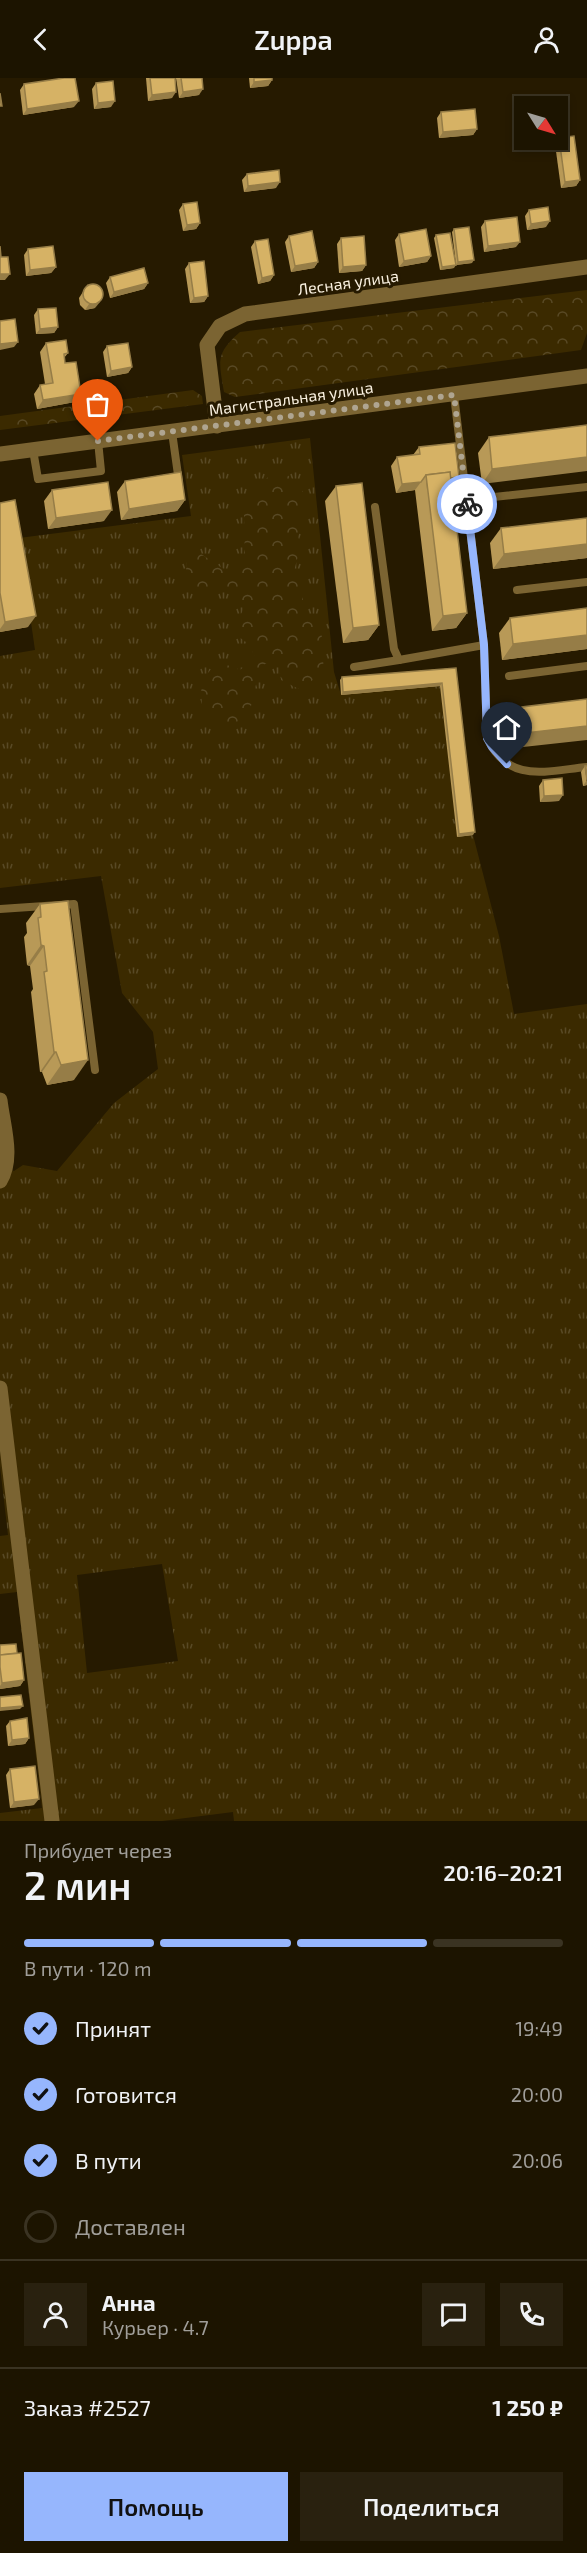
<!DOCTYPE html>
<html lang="ru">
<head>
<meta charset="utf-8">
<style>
	:root { --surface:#1c1400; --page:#29210f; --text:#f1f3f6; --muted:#a09e99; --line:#3a3322; --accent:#96b6fd }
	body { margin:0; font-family:"Exo 2",sans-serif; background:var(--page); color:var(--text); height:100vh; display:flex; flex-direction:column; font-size:22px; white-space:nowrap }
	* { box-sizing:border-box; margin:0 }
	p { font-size:20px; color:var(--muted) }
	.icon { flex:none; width:33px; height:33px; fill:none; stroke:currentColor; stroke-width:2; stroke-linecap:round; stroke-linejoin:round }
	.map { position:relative; height:1743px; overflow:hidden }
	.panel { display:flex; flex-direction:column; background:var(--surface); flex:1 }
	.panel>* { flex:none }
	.needle { width:39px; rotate:127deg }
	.buttons { position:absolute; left:514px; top:18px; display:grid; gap:12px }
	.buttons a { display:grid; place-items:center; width:54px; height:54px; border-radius:0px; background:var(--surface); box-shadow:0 3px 9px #0003,0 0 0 2px var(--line); font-size:30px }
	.pin { position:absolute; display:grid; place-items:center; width:51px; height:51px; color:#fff; margin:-62px -26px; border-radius:50% 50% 50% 0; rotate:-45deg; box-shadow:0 0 6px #0007 }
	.pin .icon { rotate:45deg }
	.courier { position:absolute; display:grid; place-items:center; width:60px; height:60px; margin:-30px; border:4px solid #96b6fd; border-radius:50%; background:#fff; color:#222; box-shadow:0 2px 8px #0007 }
	.head em { font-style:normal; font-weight:600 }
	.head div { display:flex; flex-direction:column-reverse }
	.head { display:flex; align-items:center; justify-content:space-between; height:102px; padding:0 24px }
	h1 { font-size:39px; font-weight:600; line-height:45px }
	.bar { display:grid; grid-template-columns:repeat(4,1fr); gap:9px 6px; align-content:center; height:72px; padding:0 24px }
	.bar i { height:8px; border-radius:4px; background:var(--line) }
	.bar .active { background:var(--accent) }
	.bar p { grid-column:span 4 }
	.line { display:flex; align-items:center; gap:15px; padding:0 24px; border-top:2px solid var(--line) }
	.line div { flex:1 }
	.round { display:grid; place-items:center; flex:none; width:63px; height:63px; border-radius:0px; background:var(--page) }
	ol { padding:0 24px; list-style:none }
	li { display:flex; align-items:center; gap:18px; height:66px }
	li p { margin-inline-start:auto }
	li .icon { padding:6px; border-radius:50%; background:var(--accent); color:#111; stroke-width:4 }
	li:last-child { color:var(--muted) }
	li i { width:33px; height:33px; border:3px solid var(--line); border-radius:50% }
	.button { display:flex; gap:12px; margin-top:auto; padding:12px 24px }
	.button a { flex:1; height:69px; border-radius:0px; background:var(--accent); color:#111; font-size:24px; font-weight:600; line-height:69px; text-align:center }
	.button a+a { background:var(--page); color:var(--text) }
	header { display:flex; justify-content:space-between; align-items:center; height:78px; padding:0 24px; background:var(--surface); font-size:27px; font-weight:600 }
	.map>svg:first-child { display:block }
	.grass { fill:url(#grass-tufts); fill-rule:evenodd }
	.forest { fill:url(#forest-crowns) }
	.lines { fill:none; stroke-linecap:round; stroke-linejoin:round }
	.service { stroke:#7b6432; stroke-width:8 }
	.minor { stroke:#7b6432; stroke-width:15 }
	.wall { fill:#b89957 }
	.shaded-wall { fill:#967d47 }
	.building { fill:#d6b265; stroke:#967d47; stroke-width:1.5 }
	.done { stroke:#afa591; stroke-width:6; stroke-dasharray:0 10.8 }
	.route { stroke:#96b6fd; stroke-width:8 }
	.labels { text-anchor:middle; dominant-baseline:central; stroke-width:6; stroke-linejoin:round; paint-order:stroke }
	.street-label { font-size:16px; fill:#f9f0df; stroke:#261a00 }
</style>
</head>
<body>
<header><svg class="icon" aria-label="back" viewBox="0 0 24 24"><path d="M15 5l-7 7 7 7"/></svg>Zuppa<svg class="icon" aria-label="person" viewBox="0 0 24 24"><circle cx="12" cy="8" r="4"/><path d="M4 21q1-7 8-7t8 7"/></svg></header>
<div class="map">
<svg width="587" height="1743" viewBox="0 0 587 1743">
	<defs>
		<pattern id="grass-tufts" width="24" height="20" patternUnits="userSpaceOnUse" patternTransform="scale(1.5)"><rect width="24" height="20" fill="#3b2a00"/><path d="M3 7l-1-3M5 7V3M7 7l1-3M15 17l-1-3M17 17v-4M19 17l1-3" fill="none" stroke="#584925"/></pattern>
		<pattern id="forest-crowns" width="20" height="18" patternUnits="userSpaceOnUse" patternTransform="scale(1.5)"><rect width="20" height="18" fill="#3b2a00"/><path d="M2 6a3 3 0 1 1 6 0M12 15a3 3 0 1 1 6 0" fill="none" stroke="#584925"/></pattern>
	</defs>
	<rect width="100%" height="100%" fill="#261a00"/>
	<path class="grass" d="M 310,360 L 334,594 L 341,617 L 440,608 L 457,759 L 473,757 L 499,858 L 514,936 L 587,926 L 587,1743 L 234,1743 L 233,1734 L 162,1743 L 0,1743 L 0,1735 L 42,1730 L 17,1514 L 0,1516 L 0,1458 L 8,1457 L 0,1388 L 0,1087 L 14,1093 L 23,1087 L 57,1093 L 114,1025 L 158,991 L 153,954 L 122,915 L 101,798 L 0,810 L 0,578 L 35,572 L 19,460 L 191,438 L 182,377 ZM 162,1486 L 178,1583 L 87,1595 L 77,1497 Z"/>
	<g class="forest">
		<path d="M 587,212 L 587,255 L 581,272 L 235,319 L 224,314 C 219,283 215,276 240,254 Z"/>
		<polygon points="193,312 202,318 203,326 0,352 0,338"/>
		<path d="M 284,394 L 300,408 L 306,421 L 298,456 L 300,471 L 294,493 L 295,501 L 303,510 L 303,531 C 326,548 324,568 323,593 L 301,612 L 281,602 L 279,588 L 273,584 L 265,586 C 246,614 264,634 227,649 L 202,631 L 201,603 L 214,588 L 227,587 L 240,592 L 255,580 L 250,567 L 239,559 L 239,540 L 245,528 C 227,505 224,511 197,516 C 184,505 186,492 187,477 L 201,476 L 228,494 L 241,490 L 245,484 L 244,435 L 247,420 L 271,396 Z"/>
	</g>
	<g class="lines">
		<g class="service">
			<polyline points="172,354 179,404"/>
			<polyline points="33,372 38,401 101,393 98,363"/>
			<polyline points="466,422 587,409"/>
			<polyline points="375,429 394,571 399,582 484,567 454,317"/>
			<polyline points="517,512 587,504"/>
			<path d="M 484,567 L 487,660 C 509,706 545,693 587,689"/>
			<polyline points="354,589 399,582"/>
			<polyline points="509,598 587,588"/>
			<polyline points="0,831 74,826 95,992"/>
		</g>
		<g class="minor">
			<polyline points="217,348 207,267 220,248 245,236 587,189"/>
			<polyline points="0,376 587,298"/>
			<path d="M 0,1022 C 3,1048 14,1080 0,1103"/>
			<polyline points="0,1310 52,1743"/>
		</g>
	</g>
	<g class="wall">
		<polygon points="146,0 175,0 172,20 148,23"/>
		<polygon points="176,0 202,0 199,17 179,20"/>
		<polygon points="249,0 272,0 272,2 268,8 250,10"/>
		<polygon points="96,5 111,29 94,31 92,11"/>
		<polygon points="24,6 74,29 23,37 20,12"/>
		<polygon points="441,34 477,51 473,57 439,60 437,40"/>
		<polygon points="559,60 580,102 576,108 561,110 555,66"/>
		<polygon points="247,96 276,110 244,114 242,102"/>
		<polygon points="183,126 200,145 196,151 183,153 179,132"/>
		<polygon points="529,132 546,149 527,152 525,138"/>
		<polygon points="485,143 516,169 484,174 481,149"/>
		<polygon points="454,151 472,185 456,187 452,154"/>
		<polygon points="399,156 431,178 427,184 399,189 395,162"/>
		<polygon points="436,157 454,190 440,192 434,160"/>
		<polygon points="289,158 318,184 314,190 291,194 285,164"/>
		<polygon points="341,160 366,187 362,193 339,195 337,166"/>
		<polygon points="255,163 274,197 270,203 258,206 251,169"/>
		<polygon points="28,171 56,189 51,195 26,198 24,177"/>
		<polygon points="189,185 208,218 204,224 190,225 185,191"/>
		<polygon points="110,199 148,205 144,211 110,220 106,205"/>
		<polygon points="88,206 95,230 85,232 80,227 79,220"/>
		<polygon points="38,231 58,249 54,255 36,256 34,237"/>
		<polygon points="46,265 68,275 64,280 75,324 37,331 34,316 40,307 45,306 40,274"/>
		<polygon points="107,268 132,289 128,295 107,299 103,274"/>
		<polygon points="587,347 482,406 478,375 489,359"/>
		<polygon points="419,369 453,407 451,408 467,535 456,550 432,553 415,412 396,415 391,388 397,379 413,377"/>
		<polygon points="125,403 185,422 177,433 121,442 117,414"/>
		<polygon points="336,408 379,547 368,562 343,565 325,423"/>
		<polygon points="52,412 104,443 48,451 44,423"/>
		<polygon points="0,425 28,549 0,554"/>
		<polygon points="587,440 587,480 493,491 490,465 501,450"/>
		<polygon points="587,530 587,571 502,582 499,555 510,540"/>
		<polygon points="456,590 473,757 457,759 440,608 341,617 340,602 342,599"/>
		<polygon points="587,621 514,670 511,644 522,629"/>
		<polygon points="585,688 587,707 583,708 581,694"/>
		<polygon points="543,702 559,723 540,724 539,708"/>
		<polygon points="40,826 74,1002 47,1007 42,994 40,994 31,914 33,911 30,888 27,887 24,859 27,855 26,845"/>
		<polygon points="0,1567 17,1575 24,1602 20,1608 0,1611"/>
		<polygon points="10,1643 29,1660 25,1666 8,1668 6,1648"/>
		<polygon points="10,1691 34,1727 10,1730 6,1697"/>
	</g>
	<g class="shaded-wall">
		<polygon points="272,2 268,8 250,10 254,4"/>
		<polygon points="203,11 199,17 179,20 183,14"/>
		<polygon points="176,14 172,20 148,23 152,17"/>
		<polygon points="79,23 74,29 23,37 27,31"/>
		<polygon points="115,23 111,29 94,31 98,25"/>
		<polygon points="477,51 473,57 439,60 443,54"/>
		<polygon points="580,102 576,108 561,110 565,104"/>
		<polygon points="280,104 276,110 244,114 248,108"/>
		<polygon points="550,143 546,149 527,152 531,146"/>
		<polygon points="200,145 196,151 183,153 187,147"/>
		<polygon points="520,164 516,169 484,174 488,168"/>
		<polygon points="431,178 427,184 399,189 404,183"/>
		<polygon points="474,182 472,185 456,187 458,184"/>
		<polygon points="318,184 314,190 291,194 295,188"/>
		<polygon points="366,187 362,193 339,195 343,189"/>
		<polygon points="456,187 454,190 440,192 442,189"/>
		<polygon points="56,189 51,195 26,198 30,192"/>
		<polygon points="0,196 10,196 5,202 0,202"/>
		<polygon points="274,197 270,203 258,206 262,200"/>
		<polygon points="148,205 144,211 110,220 114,214"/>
		<polygon points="208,218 204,224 190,225 194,220"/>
		<polygon points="100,224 95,230 85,232 89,226"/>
		<polygon points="58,249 54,255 36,256 40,251"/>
		<polygon points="18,264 14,269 0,272 0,266"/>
		<polygon points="132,289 128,295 107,299 111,293"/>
		<polygon points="81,316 75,324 37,331 43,322"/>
		<polygon points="587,379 587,393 482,406 492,391"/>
		<polygon points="459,399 453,407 427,411 426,403"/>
		<polygon points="421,404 415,412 396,415 402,406"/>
		<polygon points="185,422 177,433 121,442 129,431"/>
		<polygon points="112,432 104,443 48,451 56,440"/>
		<polygon points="587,466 587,480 493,491 504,476"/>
		<polygon points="467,535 456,550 432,553 443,538"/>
		<polygon points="36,538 28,549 0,554 0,551 5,544"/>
		<polygon points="379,547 368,562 343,565 353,550"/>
		<polygon points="587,557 587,571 502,582 513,566"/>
		<polygon points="442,605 440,608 341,617 343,614"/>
		<polygon points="587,648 587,662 514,670 525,655"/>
		<polygon points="587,702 587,707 583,708"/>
		<polygon points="563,717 559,723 540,724 544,718"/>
		<polygon points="475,754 473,757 457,759 459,756"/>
		<polygon points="41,867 44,868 30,888 27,887"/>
		<polygon points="54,974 56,974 42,994 40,994"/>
		<polygon points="88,982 74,1002 47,1007 61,987"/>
		<polygon points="24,1602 20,1608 0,1611 0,1608 2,1605"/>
		<polygon points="23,1628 20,1631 0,1633 0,1630"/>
		<polygon points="29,1660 25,1666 8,1668 12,1662"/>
		<polygon points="39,1721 34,1727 10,1730 14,1724"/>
	</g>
	<g class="building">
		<polygon points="64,0 75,0 79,23 27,31 24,6"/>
		<polygon points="150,0 175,0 176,14 152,17"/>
		<polygon points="181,0 202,0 203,11 183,14"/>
		<polygon points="254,0 272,0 272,2 254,4"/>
		<polygon points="113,3 115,23 98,25 96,5"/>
		<polygon points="0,15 2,28 0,28"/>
		<polygon points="475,31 477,51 443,54 441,34"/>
		<polygon points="574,58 580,102 565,104 559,60"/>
		<polygon points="279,92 280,104 248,108 247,96"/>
		<polygon points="197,124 200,145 187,147 183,126"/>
		<polygon points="548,129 550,143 531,146 529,132"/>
		<polygon points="517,139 520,164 488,168 485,143"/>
		<polygon points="469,149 474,182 458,184 454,151"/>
		<polygon points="426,151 431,178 404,183 399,156"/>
		<polygon points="312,153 318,184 295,188 289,158"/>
		<polygon points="450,155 456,187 442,189 436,157"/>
		<polygon points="364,158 366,187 343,189 341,160"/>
		<polygon points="268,161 274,197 262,200 255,163"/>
		<polygon points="0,168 1,179 8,179 10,196 0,196"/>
		<polygon points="53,168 56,189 30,192 28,171"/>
		<polygon points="204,183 208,218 194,220 189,185"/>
		<polygon points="144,190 148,205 114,214 110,199"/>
		<circle cx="93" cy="216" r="10"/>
		<polygon points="56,230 58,249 40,251 38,231"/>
		<polygon points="15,241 18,264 0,266 0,243"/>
		<polygon points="66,262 68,275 64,276 65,285 76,284 81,316 43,322 40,307 53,305 46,265"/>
		<polygon points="128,265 132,289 111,293 107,268"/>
		<polygon points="587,347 587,379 492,391 489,359"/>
		<polygon points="455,365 459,399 450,400 450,394 426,397 421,404 402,406 397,379 420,376 419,369"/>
		<polygon points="181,394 185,422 129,431 125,403"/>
		<polygon points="450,394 467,535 443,538 426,397"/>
		<polygon points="108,404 112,432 56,440 52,412"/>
		<polygon points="362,405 379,547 353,550 336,408"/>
		<polygon points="15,422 36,538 5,544 0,515 0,425"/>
		<polygon points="587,440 587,466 504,476 501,450"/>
		<polygon points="587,530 587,557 513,566 510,540"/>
		<polygon points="456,590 475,754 459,756 442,605 343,614 342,599"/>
		<polygon points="587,621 587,648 525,655 522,629"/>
		<polygon points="585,688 587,688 587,702"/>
		<polygon points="562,700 563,717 544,718 543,702"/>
		<polygon points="68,823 88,982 61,987 56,974 54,974 44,894 47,893 44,868 41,867 38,840 41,839 40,826"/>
		<polygon points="16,1566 17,1575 0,1577 0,1567"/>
		<polygon points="21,1575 24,1602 2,1605 0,1589 0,1577"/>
		<polygon points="21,1617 23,1628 0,1630 0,1619"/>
		<polygon points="27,1640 29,1660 12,1662 10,1643"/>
		<polygon points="35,1688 39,1721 14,1724 10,1691"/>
	</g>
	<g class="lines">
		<polyline class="done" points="98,363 454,317 467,426"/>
		<polyline class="route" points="467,426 484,567 487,660 492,669 507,686"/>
	</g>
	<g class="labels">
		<g class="street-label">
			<text transform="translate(348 204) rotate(-8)">Лесная улица</text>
			<text transform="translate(291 320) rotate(-8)">Магистральная улица</text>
		</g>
	</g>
</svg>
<div class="buttons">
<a><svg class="needle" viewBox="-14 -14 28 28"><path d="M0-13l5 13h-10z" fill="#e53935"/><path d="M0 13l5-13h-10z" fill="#a09e99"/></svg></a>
</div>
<div class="pin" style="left:98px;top:363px;background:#ea580c"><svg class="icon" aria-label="bag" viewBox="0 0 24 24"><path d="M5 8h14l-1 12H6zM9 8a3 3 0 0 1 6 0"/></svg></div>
<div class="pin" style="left:507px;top:686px;background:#1f2937"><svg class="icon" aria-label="home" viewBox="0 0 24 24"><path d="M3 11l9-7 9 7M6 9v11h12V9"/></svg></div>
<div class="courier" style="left:467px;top:426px"><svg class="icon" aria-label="bike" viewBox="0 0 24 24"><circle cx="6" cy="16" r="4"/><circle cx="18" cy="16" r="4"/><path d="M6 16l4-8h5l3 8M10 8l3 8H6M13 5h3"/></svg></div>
</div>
<section class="panel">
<div class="head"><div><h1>2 мин</h1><p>Прибудет через</p></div><em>20:16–20:21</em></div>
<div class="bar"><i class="active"></i><i class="active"></i><i class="active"></i><i></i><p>В пути · 120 m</p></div>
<ol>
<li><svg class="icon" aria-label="check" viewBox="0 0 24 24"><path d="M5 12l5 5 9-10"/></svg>Принят<p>19:49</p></li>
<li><svg class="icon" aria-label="check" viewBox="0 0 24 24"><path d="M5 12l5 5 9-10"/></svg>Готовится<p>20:00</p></li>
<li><svg class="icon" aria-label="check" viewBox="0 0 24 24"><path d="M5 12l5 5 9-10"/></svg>В пути<p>20:06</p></li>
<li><i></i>Доставлен</li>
</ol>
<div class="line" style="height:108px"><a class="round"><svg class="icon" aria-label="person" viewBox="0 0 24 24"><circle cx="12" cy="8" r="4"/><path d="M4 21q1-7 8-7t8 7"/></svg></a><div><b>Анна</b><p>Курьер · 4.7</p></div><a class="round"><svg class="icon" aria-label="chat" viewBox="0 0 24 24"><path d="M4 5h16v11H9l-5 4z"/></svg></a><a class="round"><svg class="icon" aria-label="phone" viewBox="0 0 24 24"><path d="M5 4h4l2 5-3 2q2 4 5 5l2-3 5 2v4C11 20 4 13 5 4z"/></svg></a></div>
<div class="line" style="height:78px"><div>Заказ #2527</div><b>1 250 ₽</b></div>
<div class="button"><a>Помощь</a><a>Поделиться</a></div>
</section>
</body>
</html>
